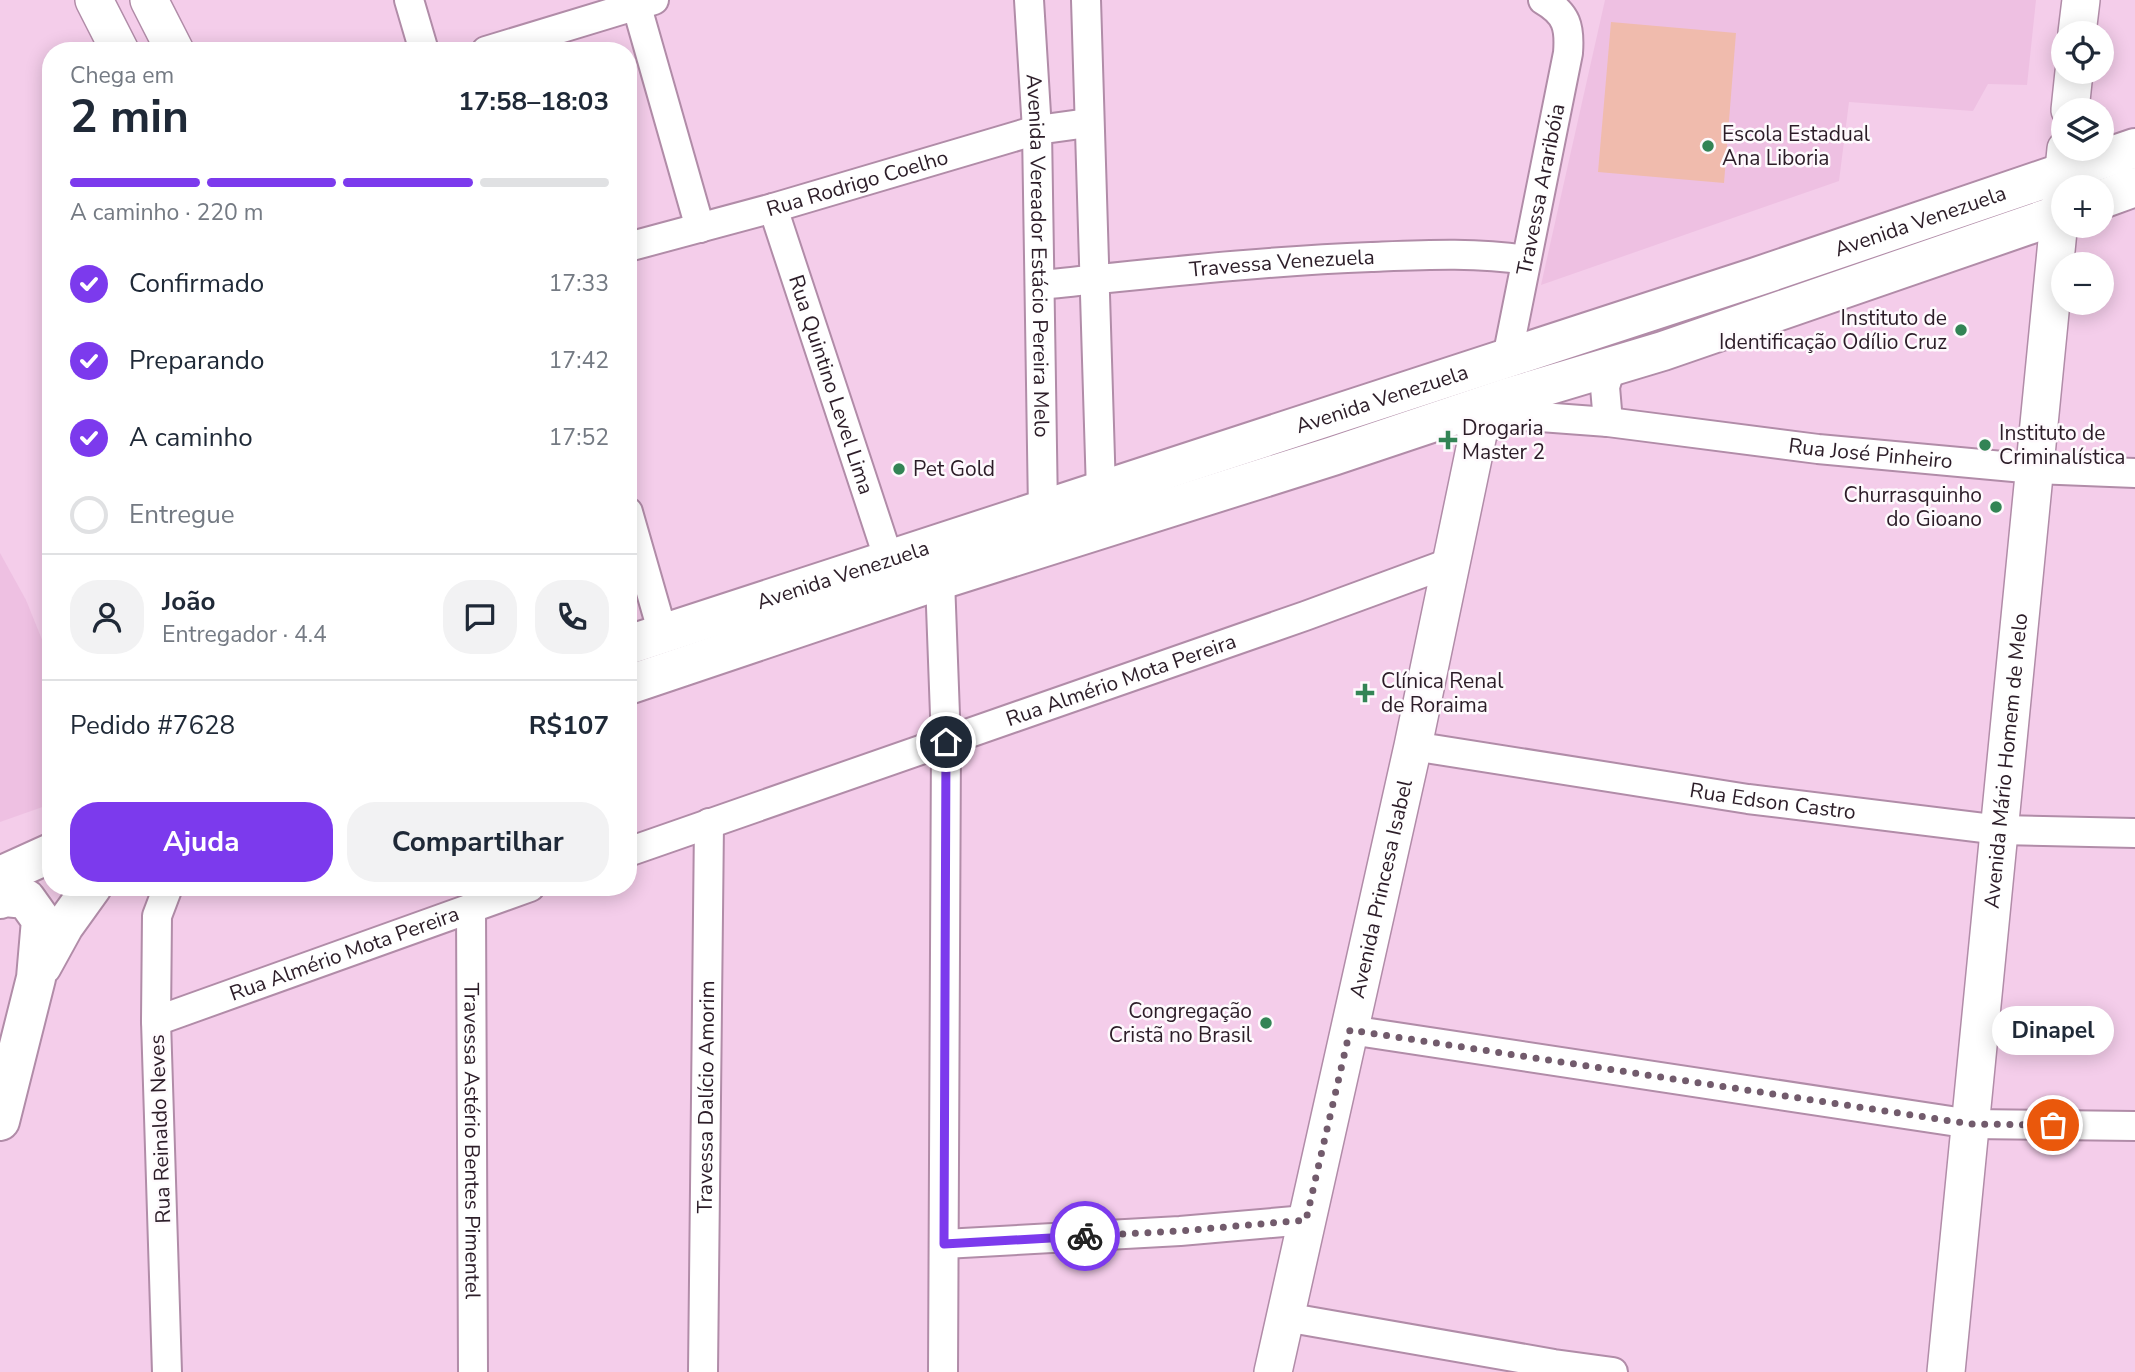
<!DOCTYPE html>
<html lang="pt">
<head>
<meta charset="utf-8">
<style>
	:root { --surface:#fff; --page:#f2f2f3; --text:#1f2937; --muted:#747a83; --line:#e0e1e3; --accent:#7c3aed }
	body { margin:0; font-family:"Nunito Sans",sans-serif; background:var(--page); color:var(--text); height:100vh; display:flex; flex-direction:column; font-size:26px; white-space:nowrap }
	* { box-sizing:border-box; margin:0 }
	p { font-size:23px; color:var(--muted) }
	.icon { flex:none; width:38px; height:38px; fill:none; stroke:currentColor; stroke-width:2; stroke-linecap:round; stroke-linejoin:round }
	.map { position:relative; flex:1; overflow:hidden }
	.sheet { position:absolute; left:42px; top:42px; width:595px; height:854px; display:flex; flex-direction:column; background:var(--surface); border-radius:28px; box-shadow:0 4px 18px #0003 }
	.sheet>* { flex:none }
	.buttons { position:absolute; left:2051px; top:21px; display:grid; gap:14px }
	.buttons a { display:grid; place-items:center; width:63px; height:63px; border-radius:50%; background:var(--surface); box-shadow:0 4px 18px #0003; font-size:35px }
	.pin { position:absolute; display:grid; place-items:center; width:60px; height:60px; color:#fff; margin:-30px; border:4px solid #fff; border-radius:50%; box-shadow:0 2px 7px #0007 }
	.courier { position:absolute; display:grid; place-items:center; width:70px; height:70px; margin:-35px; border:5px solid #7c3aed; border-radius:50%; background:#fff; color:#222; box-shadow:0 2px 9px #0007 }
	.bubble { position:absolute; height:49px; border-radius:24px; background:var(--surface); box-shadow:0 4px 18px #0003; font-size:23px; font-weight:700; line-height:49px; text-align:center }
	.head em { font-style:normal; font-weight:700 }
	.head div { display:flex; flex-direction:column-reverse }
	.head { display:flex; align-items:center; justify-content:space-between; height:119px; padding:0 28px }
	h1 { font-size:46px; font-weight:700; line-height:52px }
	.bar { display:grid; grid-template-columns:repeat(4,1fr); gap:10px 7px; align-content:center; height:84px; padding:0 28px }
	.bar i { height:9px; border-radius:5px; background:var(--line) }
	.bar .selected { background:var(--accent) }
	.bar p { grid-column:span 4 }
	.line { display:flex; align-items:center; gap:18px; padding:0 28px; border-top:2px solid var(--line) }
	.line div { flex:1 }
	.round { display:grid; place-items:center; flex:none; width:74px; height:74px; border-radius:28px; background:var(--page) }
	ol { padding:0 28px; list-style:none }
	li { display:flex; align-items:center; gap:21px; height:77px }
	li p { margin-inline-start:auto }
	li .icon { padding:7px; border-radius:50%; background:var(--accent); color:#fff; stroke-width:4 }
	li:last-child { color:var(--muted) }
	li i { width:38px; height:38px; border:4px solid var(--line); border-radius:50% }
	.primary-button { display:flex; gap:14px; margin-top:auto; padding:14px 28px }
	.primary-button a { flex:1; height:80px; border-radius:28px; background:var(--accent); color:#fff; font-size:28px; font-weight:700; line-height:80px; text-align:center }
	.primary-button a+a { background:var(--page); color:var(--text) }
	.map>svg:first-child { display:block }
	.built { fill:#eec0e2 }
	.green { fill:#f0bbad }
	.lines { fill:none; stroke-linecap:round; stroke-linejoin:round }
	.minor-casing { stroke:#b18ca8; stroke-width:32 }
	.major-casing { stroke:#b18ca8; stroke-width:40 }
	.highway-casing { stroke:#b18ca8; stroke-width:42 }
	.minor { stroke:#fff; stroke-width:28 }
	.major { stroke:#fff; stroke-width:37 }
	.highway { stroke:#fff; stroke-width:38 }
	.done { stroke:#725b6c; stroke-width:7; stroke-dasharray:0 12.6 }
	.route { stroke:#7c3aed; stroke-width:9 }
	.poi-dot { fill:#338455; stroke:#fefafd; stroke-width:2.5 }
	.labels { text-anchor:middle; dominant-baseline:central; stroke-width:5; stroke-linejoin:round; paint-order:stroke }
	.poi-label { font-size:21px; fill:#2c1d28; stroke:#fefafd; text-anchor:start }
	.street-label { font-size:21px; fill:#2c1d28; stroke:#fefafd }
</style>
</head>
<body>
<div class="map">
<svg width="2135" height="1372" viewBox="0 0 2135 1372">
	<rect width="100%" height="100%" fill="#f4cdea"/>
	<g class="built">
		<polygon points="1605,0 2036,0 2027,85 1988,84 1973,111 1849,102 1839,181 1541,285"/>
		<polygon points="0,553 26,600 51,662 51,804 0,822"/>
	</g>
	<polygon class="green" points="1611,22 1736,33 1724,183 1598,172"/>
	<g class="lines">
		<g class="minor-casing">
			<g id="minor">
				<polyline points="409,0 424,51"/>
				<polyline points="635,0 700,228"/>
				<path id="s1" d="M 1029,0 L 1037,130 L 1043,510"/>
				<polyline points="1086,0 1101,491"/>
				<polyline points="486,51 654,0"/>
				<path id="s2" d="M 773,208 L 889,560"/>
				<path id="s3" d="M 628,247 L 773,208 L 1037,130 L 1088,123"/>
				<path id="s4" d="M 1040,285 C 1150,274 1261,261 1371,257 C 1422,255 1476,252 1526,260"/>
				<path id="s5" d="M 1507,358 L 1568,53 C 1570,27 1567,14 1543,0"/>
				<polyline points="1608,422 1605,387 1611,367"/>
				<path id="s6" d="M 1478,434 L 1500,420 L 1527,416 L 1608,422 L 1818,449 L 2035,469 L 2135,473"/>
				<polyline points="628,512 663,634"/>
				<polyline points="940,580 946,742 943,1372"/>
				<path id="s7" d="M 1413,746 L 1748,799 L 2000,830 L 2135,833"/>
				<path id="s8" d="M 628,852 L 1305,616 L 1452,562"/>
				<path id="s9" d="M 471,908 L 473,1372"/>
				<path id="s10" d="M 156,1021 L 530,887"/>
				<polyline points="1350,1030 1971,1124 2135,1126"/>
				<polyline points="944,1244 1180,1231 1306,1220"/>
				<polyline points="1285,1317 1554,1364 1613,1372"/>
				<polyline points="167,1372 156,1021 157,916 168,887"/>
				<path id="s11" d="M 703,1372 L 709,823"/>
			</g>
		</g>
		<g class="major-casing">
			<g id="major">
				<polyline points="94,0 120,51"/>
				<polyline points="149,0 175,51"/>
				<polyline points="2077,33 2081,0"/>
				<polyline points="2070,110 2074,72"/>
				<path id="s12" d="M 1273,1372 L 1413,746 L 1478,434 L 1471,421 L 1458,414"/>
				<path id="s13" d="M 1946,1372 L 2066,149"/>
			</g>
		</g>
		<g class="highway-casing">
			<g id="highway">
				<polyline points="2102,199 2135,187"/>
				<path id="s14" d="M 628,645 L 1756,277 L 2135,148"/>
				<polyline points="628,685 940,580 1333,456 1506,398 1663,351 2063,213"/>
				<polyline points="0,876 51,853"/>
				<polyline points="0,899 5,897 26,899 41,920 36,978 0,1121"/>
				<polyline points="42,966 64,926 92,887"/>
			</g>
		</g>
		<use href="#minor" class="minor"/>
		<use href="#major" class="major"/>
		<use href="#highway" class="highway"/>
	</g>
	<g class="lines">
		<polyline class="done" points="1085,1236 1180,1231 1306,1220 1350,1030 1971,1124 2053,1125"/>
		<polyline class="route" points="946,742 944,1244 1085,1236"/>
	</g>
	<g class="poi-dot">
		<circle cx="1708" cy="146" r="7"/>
		<circle cx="1961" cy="330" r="7"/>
		<path d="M1444.5 429.5h7v7h7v7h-7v7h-7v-7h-7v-7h7z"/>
		<circle cx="1985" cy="445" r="7"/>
		<circle cx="899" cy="469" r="7"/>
		<circle cx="1996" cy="507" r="7"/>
		<path d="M1361.5 682.5h7v7h7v7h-7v7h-7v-7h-7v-7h7z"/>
		<circle cx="1266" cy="1023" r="7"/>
	</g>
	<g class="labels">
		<g class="poi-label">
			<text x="1722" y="134">Escola Estadual<tspan x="1722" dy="24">Ana Liboria</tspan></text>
			<text x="1947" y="318" text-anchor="end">Instituto de<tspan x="1947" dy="24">Identificação Odílio Cruz</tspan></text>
			<text x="1462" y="428">Drogaria<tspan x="1462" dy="24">Master 2</tspan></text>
			<text x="1999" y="433">Instituto de<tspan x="1999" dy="24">Criminalística</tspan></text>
			<text x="913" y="469">Pet Gold</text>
			<text x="1982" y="495" text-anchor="end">Churrasquinho<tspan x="1982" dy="24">do Gioano</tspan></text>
			<text x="1381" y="681">Clínica Renal<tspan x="1381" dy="24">de Roraima</tspan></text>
			<text x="1252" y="1011" text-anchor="end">Congregação<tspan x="1252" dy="24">Cristã no Brasil</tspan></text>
		</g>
		<g class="street-label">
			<text stroke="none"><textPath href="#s3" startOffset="238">Rua Rodrigo Coelho</textPath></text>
			<text stroke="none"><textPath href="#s5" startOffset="172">Travessa Araribóia</textPath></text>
			<text stroke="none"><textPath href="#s14" startOffset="1360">Avenida Venezuela</textPath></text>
			<text stroke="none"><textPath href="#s1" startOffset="256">Avenida Vereador Estácio Pereira Melo</textPath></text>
			<text stroke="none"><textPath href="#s4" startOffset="243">Travessa Venezuela</textPath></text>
			<text stroke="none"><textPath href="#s2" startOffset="186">Rua Quintino Level Lima</textPath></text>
			<text stroke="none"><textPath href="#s14" startOffset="793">Avenida Venezuela</textPath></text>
			<text stroke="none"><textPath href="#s6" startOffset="399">Rua José Pinheiro</textPath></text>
			<text stroke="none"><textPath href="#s14" startOffset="226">Avenida Venezuela</textPath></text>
			<text stroke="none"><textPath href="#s8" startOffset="522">Rua Almério Mota Pereira</textPath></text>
			<text stroke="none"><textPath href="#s13" startOffset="614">Avenida Mário Homem de Melo</textPath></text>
			<text stroke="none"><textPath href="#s7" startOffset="364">Rua Edson Castro</textPath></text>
			<text stroke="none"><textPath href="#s12" startOffset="495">Avenida Princesa Isabel</textPath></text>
			<text stroke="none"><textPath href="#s10" startOffset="200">Rua Almério Mota Pereira</textPath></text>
			<text stroke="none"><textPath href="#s11" startOffset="275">Travessa Dalício Amorim</textPath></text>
			<text transform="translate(160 1129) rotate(-92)">Rua Reinaldo Neves</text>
			<text stroke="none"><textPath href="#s9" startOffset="233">Travessa Astério Bentes Pimentel</textPath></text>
		</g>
	</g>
</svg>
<div class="buttons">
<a><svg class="icon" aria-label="locate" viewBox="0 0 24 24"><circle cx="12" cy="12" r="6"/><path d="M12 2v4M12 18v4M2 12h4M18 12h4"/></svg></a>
<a><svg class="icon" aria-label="layers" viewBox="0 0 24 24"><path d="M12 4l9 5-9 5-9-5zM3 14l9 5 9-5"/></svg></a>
<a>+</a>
<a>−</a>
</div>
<div class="pin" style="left:2053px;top:1125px;background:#ea580c"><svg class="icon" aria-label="bag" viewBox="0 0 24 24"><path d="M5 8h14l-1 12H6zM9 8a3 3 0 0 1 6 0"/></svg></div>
<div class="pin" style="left:946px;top:742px;background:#1f2937"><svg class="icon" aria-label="home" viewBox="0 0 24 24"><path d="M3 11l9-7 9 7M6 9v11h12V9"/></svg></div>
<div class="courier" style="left:1085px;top:1236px"><svg class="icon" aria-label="bike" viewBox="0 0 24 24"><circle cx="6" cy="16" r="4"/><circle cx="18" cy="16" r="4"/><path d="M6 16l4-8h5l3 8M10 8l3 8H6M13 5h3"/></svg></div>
<div class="bubble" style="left:1992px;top:1006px;width:122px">Dinapel</div>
<section class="sheet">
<div class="head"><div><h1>2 min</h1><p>Chega em</p></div><em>17:58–18:03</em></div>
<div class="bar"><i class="selected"></i><i class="selected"></i><i class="selected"></i><i></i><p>A caminho · 220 m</p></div>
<ol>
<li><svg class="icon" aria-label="check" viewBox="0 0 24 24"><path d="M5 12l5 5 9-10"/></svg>Confirmado<p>17:33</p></li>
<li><svg class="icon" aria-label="check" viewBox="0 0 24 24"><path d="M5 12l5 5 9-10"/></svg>Preparando<p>17:42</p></li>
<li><svg class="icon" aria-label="check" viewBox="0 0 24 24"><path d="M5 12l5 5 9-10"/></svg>A caminho<p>17:52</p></li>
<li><i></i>Entregue</li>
</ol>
<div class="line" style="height:126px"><a class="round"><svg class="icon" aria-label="person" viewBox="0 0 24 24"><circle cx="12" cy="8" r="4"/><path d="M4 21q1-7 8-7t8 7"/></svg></a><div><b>João</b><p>Entregador · 4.4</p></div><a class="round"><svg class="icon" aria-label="chat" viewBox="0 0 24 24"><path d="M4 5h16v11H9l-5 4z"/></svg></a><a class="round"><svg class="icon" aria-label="phone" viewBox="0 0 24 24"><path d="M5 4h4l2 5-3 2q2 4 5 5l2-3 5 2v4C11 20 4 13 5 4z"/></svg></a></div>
<div class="line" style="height:91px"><div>Pedido #7628</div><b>R$107</b></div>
<div class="primary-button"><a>Ajuda</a><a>Compartilhar</a></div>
</section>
</div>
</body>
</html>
